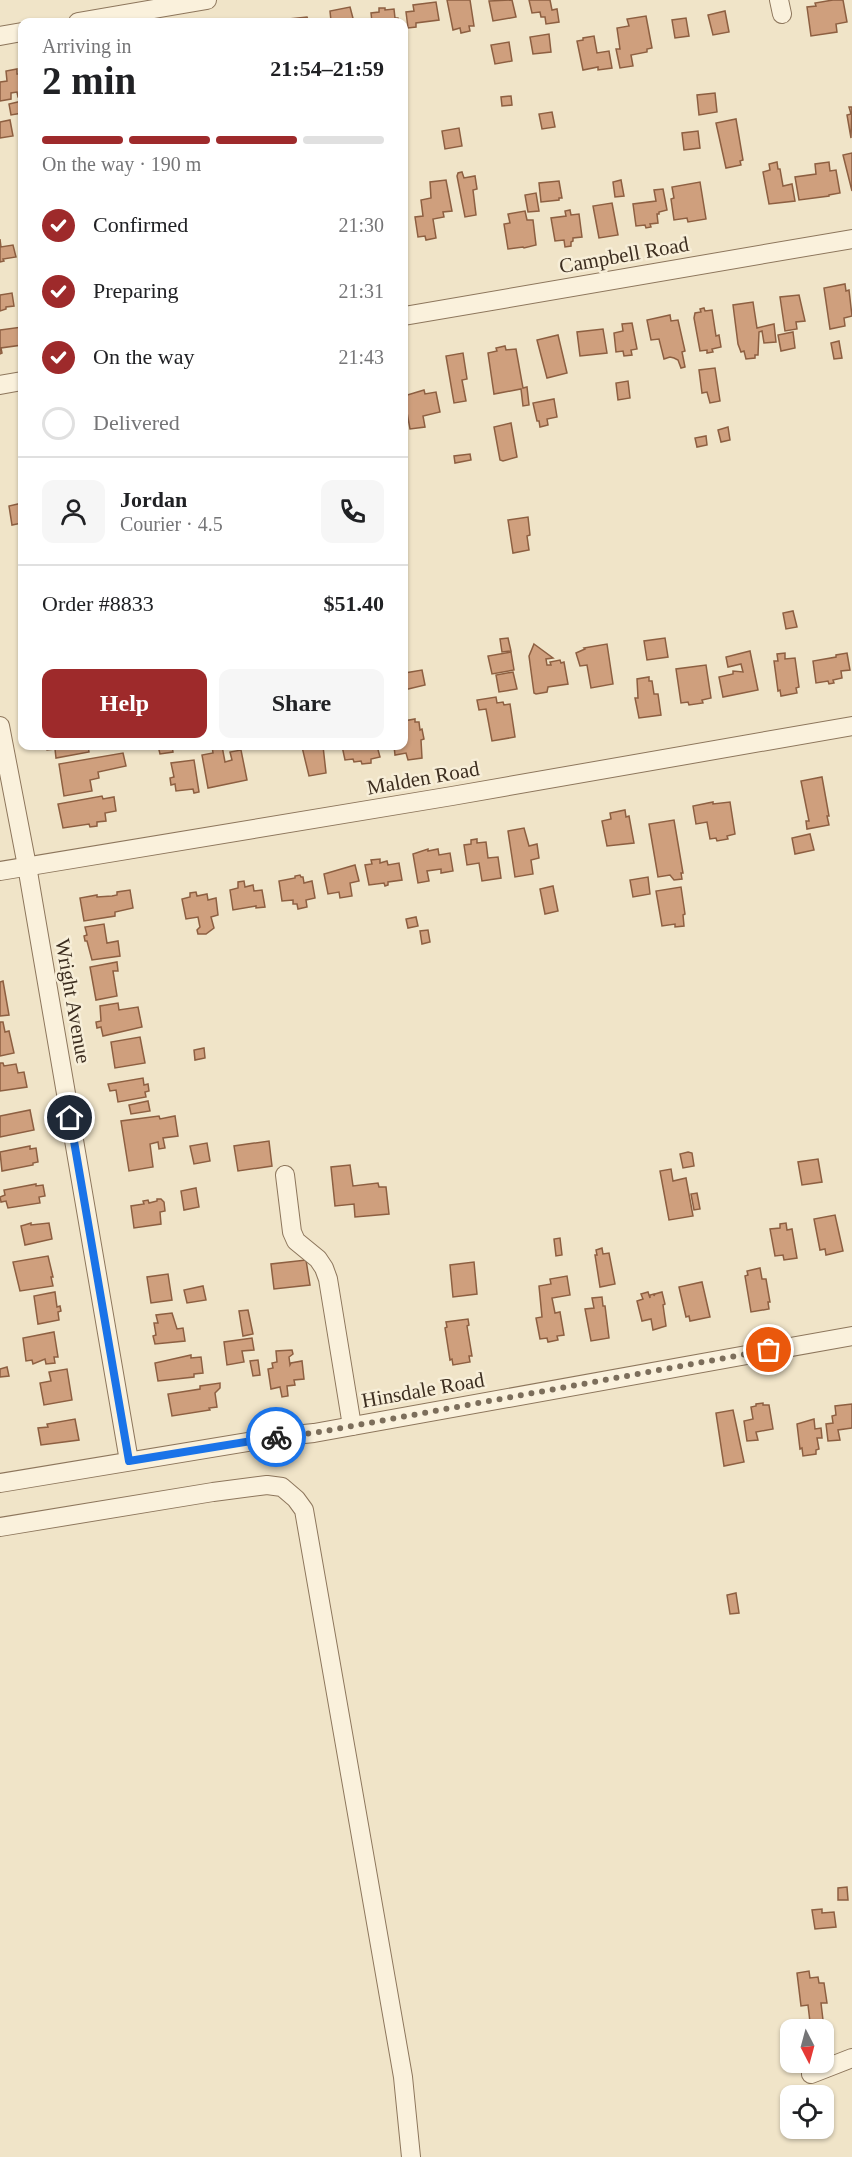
<!DOCTYPE html>
<html lang="en">
<head>
<meta charset="utf-8">
<style>
	:root { --surface:#fff; --page:#f6f6f6; --text:#202124; --muted:#757577; --line:#e0e0e0; --accent:#9e2a2b }
	body { margin:0; font-family:"Times New Roman",serif; background:var(--page); color:var(--text); height:100vh; display:flex; flex-direction:column; font-size:22px; white-space:nowrap }
	* { box-sizing:border-box; margin:0 }
	p { font-size:20px; color:var(--muted) }
	.icon { flex:none; width:33px; height:33px; fill:none; stroke:currentColor; stroke-width:2; stroke-linecap:round; stroke-linejoin:round }
	.map { position:relative; flex:1; overflow:hidden }
	.panel { position:absolute; left:18px; top:18px; width:390px; height:732px; display:flex; flex-direction:column; background:var(--surface); border-radius:12px; box-shadow:0 2px 4px #0004 }
	.panel>* { flex:none }
	.needle { width:39px; rotate:174deg }
	.buttons { position:absolute; left:780px; top:2019px; display:grid; gap:12px }
	.buttons a { display:grid; place-items:center; width:54px; height:54px; border-radius:12px; background:var(--surface); box-shadow:0 2px 4px #0004; font-size:30px }
	.pin { position:absolute; display:grid; place-items:center; width:51px; height:51px; color:#fff; margin:-26px; border:3px solid #fff; border-radius:50%; box-shadow:0 2px 6px #0007 }
	.courier { position:absolute; display:grid; place-items:center; width:60px; height:60px; margin:-30px; border:4px solid #1a73e8; border-radius:50%; background:#fff; color:#222; box-shadow:0 2px 8px #0007 }
	.summary em { font-style:normal; font-weight:600 }
	.summary div { display:flex; flex-direction:column-reverse }
	.summary { display:flex; align-items:center; justify-content:space-between; height:102px; padding:0 24px }
	h1 { font-size:39px; font-weight:600; line-height:45px }
	.bar { display:grid; grid-template-columns:repeat(4,1fr); gap:9px 6px; align-content:center; height:72px; padding:0 24px }
	.bar i { height:8px; border-radius:4px; background:var(--line) }
	.bar .current { background:var(--accent) }
	.bar p { grid-column:span 4 }
	.line { display:flex; align-items:center; gap:15px; padding:0 24px; border-top:2px solid var(--line) }
	.line div { flex:1 }
	.round { display:grid; place-items:center; flex:none; width:63px; height:63px; border-radius:12px; background:var(--page) }
	ol { padding:0 24px; list-style:none }
	li { display:flex; align-items:center; gap:18px; height:66px }
	li p { margin-inline-start:auto }
	li .icon { padding:6px; border-radius:50%; background:var(--accent); color:#fff; stroke-width:4 }
	li:last-child { color:var(--muted) }
	li i { width:33px; height:33px; border:3px solid var(--line); border-radius:50% }
	.primary-button { display:flex; gap:12px; margin-top:auto; padding:12px 24px }
	.primary-button a { flex:1; height:69px; border-radius:12px; background:var(--accent); color:#fff; font-size:24px; font-weight:600; line-height:69px; text-align:center }
	.primary-button a+a { background:var(--page); color:var(--text) }
	.map>svg:first-child { display:block }
	.building { fill:#cf9f7d; stroke:#8d5f41; stroke-width:1.5 }
	.lines { fill:none; stroke-linecap:round; stroke-linejoin:round }
	.minor-casing { stroke:#8d765c; stroke-width:20 }
	.minor { stroke:#faf1dc; stroke-width:18 }
	.done { stroke:#7c6e5b; stroke-width:6; stroke-dasharray:0 10.8 }
	.route { stroke:#1a73e8; stroke-width:8 }
	.labels { text-anchor:middle; dominant-baseline:central; stroke-width:5; stroke-linejoin:round; paint-order:stroke }
	.street-label { font-size:21px; fill:#3d2e20; stroke:#f7eed8 }
</style>
</head>
<body>
<div class="map">
<svg width="852" height="2157" viewBox="0 0 852 2157">
	<rect width="100%" height="100%" fill="#f0e4c8"/>
	<g class="building">
		<polygon points="447,0 470,0 474,26 469,26 470,31 461,33 460,28 453,30"/>
		<polygon points="512,0 516,17 493,21 489,1"/>
		<polygon points="529,0 550,0 552,10 557,9 559,22 546,24 545,17 541,17 540,12 532,13"/>
		<polygon points="833,0 843,0 847,22 836,24 837,32 811,36 807,7 816,6 815,3"/>
		<polygon points="436,2 439,20 416,23 416,27 408,28 406,12 414,11 413,5"/>
		<polygon points="350,7 354,22 323,22 331,21 330,11"/>
		<polygon points="379,8 385,8 385,10 394,9 395,18 398,18 399,22 372,22 371,13 379,12"/>
		<polygon points="725,11 729,32 713,35 708,15"/>
		<polygon points="646,16 652,48 647,49 647,52 631,55 633,66 620,68 616,49 620,49 617,28 629,26 627,19"/>
		<polygon points="307,17 309,22 289,22 289,19"/>
		<polygon points="686,18 689,36 675,38 672,20"/>
		<polygon points="549,34 551,52 533,54 530,37"/>
		<polygon points="594,36 597,53 609,51 612,68 598,70 598,67 583,70 577,41 583,40 583,38"/>
		<polygon points="509,42 512,61 495,64 491,45"/>
		<polygon points="17,69 17,74 22,74 22,97 18,97 17,92 11,93 11,99 0,101 0,82 7,81 6,71"/>
		<polygon points="715,93 717,112 699,115 697,95"/>
		<polygon points="511,96 512,105 502,106 501,97"/>
		<polygon points="22,101 22,113 11,115 9,104"/>
		<polygon points="849,107 852,107 851,138 847,115 851,114"/>
		<polygon points="552,112 555,127 542,129 539,114"/>
		<polygon points="736,119 743,160 740,161 741,165 726,168 716,123"/>
		<polygon points="10,120 13,136 0,138 0,122"/>
		<polygon points="459,128 462,146 445,149 442,131"/>
		<polygon points="698,131 700,148 684,150 682,133"/>
		<polygon points="852,153 852,191 843,155"/>
		<polygon points="777,162 778,169 780,169 783,186 792,184 795,201 769,204 763,172 770,170 769,164"/>
		<polygon points="829,162 830,171 836,170 840,193 829,195 829,196 799,200 795,177 816,174 815,164"/>
		<polygon points="462,172 464,178 475,176 477,189 473,190 476,215 465,217 457,176 458,173"/>
		<polygon points="446,180 452,211 443,212 444,217 433,219 436,238 426,240 425,236 418,237 415,217 423,216 421,200 431,198 430,182"/>
		<polygon points="621,180 624,196 615,197 613,182"/>
		<polygon points="559,181 562,198 559,198 559,200 541,202 539,183"/>
		<polygon points="700,182 706,219 688,222 687,218 674,220 671,199 674,198 672,187"/>
		<polygon points="663,189 667,210 659,212 659,214 657,214 658,223 650,224 651,227 646,228 645,225 636,226 633,204 656,201 654,190"/>
		<polygon points="536,193 539,211 528,212 525,195"/>
		<polygon points="612,203 618,235 599,238 593,206"/>
		<polygon points="570,210 571,215 579,214 582,237 573,238 573,241 571,242 571,246 565,247 564,240 555,241 551,218 566,216 565,211"/>
		<polygon points="525,211 527,220 533,220 536,245 524,248 523,247 508,249 504,224 510,223 508,214"/>
		<polygon points="0,239 1,247 13,245 16,257 3,259 4,261 0,262"/>
		<polygon points="845,284 846,291 849,290 852,316 844,318 845,326 830,329 824,288"/>
		<polygon points="12,293 14,306 6,307 6,309 0,311 0,295"/>
		<polygon points="799,295 805,321 796,322 797,329 785,331 780,297"/>
		<polygon points="753,302 757,328 774,324 776,342 764,343 762,331 759,332 758,355 755,355 755,358 746,359 744,351 741,352 738,344 733,305"/>
		<polygon points="704,308 705,311 712,310 716,336 719,335 721,347 712,349 713,352 707,353 707,350 700,351 694,318 695,313 701,312 700,309"/>
		<polygon points="670,315 671,321 678,320 685,351 682,352 685,367 681,368 678,360 674,358 670,357 664,359 659,339 651,340 647,320"/>
		<polygon points="632,323 637,349 631,350 632,355 624,356 623,351 616,352 614,333 623,331 622,324"/>
		<polygon points="22,327 22,345 1,348 2,353 0,354 0,330"/>
		<polygon points="603,329 607,353 580,356 577,332"/>
		<polygon points="793,332 795,348 781,351 778,335"/>
		<polygon points="558,335 567,373 547,378 537,340"/>
		<polygon points="839,341 842,358 834,359 831,343"/>
		<polygon points="505,346 506,350 516,349 523,388 527,387 529,405 523,406 521,389 494,394 488,353 497,351 496,348"/>
		<polygon points="463,353 467,379 462,380 466,401 454,403 446,356"/>
		<polygon points="715,368 720,401 710,403 707,392 702,393 699,370"/>
		<polygon points="628,381 630,398 618,400 616,383"/>
		<polygon points="424,390 425,394 436,392 440,412 423,416 425,427 410,429 404,396"/>
		<polygon points="554,399 557,417 547,419 548,425 540,427 539,421 537,421 533,403"/>
		<polygon points="511,423 517,457 503,461 500,460 494,427"/>
		<polygon points="728,427 730,440 721,442 718,430"/>
		<polygon points="706,436 707,445 697,447 695,438"/>
		<polygon points="470,454 471,460 455,463 454,456"/>
		<polygon points="22,503 22,523 12,525 9,506"/>
		<polygon points="528,517 530,535 527,536 529,550 513,553 508,520"/>
		<polygon points="793,611 797,627 786,629 783,613"/>
		<polygon points="508,638 511,651 502,652 500,639"/>
		<polygon points="665,638 668,657 647,660 644,641"/>
		<polygon points="534,644 553,658 546,659 547,665 551,665 550,662 560,660 561,663 564,662 568,684 548,687 547,692 536,694 534,693 529,656"/>
		<polygon points="607,644 613,684 591,688 587,665 580,666 576,653 585,649 584,648"/>
		<polygon points="750,651 758,690 723,697 719,677 733,674 733,671 743,672 741,664 728,667 726,657"/>
		<polygon points="511,652 514,670 492,674 488,656"/>
		<polygon points="785,653 785,659 795,658 799,687 796,688 797,693 781,696 780,690 778,691 774,661 778,661 777,654"/>
		<polygon points="847,653 850,670 841,671 842,678 833,680 834,683 829,684 828,681 816,683 813,661 836,657 836,655"/>
		<polygon points="706,665 711,698 702,700 703,703 689,705 688,702 681,703 676,669"/>
		<polygon points="422,670 425,685 404,690 405,673"/>
		<polygon points="513,672 517,689 499,692 496,675"/>
		<polygon points="649,677 649,681 652,681 654,694 658,694 661,715 639,718 635,698 638,698 637,679"/>
		<polygon points="496,697 497,703 503,702 504,705 510,704 515,737 492,741 486,709 479,710 477,700"/>
		<polygon points="415,719 415,722 419,722 420,730 422,729 424,739 421,740 422,758 408,760 406,753 395,755 394,746 404,746 404,721"/>
		<polygon points="46,746 88,746 89,752 56,758 55,749 47,750"/>
		<polygon points="158,746 172,746 173,752 160,754"/>
		<polygon points="212,746 222,746 225,762 232,760 230,752 241,750 247,780 208,788 202,755 213,753"/>
		<polygon points="304,746 323,746 326,773 309,776 302,747"/>
		<polygon points="342,746 377,746 380,757 371,759 371,763 362,764 361,761 354,762 353,759 345,760"/>
		<polygon points="123,753 126,766 98,772 99,778 90,780 92,791 64,796 59,764"/>
		<polygon points="194,760 199,792 194,793 193,789 176,791 175,784 171,785 170,778 174,777 171,763"/>
		<polygon points="822,777 829,816 827,816 829,825 807,829 806,821 809,821 801,781"/>
		<polygon points="102,796 103,799 114,797 116,811 105,813 106,821 97,822 97,826 90,827 89,824 63,828 58,804"/>
		<polygon points="713,802 713,804 730,802 735,834 727,836 728,839 717,841 716,838 710,839 707,822 696,824 693,806"/>
		<polygon points="625,810 626,817 629,816 634,843 607,846 602,821 611,819 610,813"/>
		<polygon points="674,820 683,873 681,873 682,879 674,880 670,875 658,877 649,824"/>
		<polygon points="524,828 529,846 537,844 539,858 531,860 533,874 515,877 508,831"/>
		<polygon points="810,834 814,850 795,854 792,838"/>
		<polygon points="477,839 477,843 486,842 488,858 498,857 501,878 482,881 479,863 467,865 464,845 471,844 471,840"/>
		<polygon points="428,849 428,851 438,849 439,855 450,853 453,871 441,873 441,869 427,871 429,881 418,883 413,854"/>
		<polygon points="380,859 380,863 387,861 388,865 399,863 402,880 388,882 388,885 385,886 384,883 369,885 365,865 372,864 371,860"/>
		<polygon points="355,865 359,881 350,883 352,896 340,898 339,892 328,894 324,874"/>
		<polygon points="300,875 301,877 303,877 304,883 312,881 315,898 306,900 307,907 298,909 297,904 293,904 293,900 282,901 279,881 295,878 295,876"/>
		<polygon points="648,877 650,894 633,897 630,880"/>
		<polygon points="244,881 245,887 253,885 254,891 262,890 265,907 256,908 256,906 233,910 230,890 238,888 238,882"/>
		<polygon points="553,886 558,911 545,914 540,889"/>
		<polygon points="681,887 685,914 683,915 684,926 675,927 675,924 662,926 656,891"/>
		<polygon points="130,890 133,908 115,912 115,916 84,921 80,898 97,895 97,897 112,896 117,895 117,892"/>
		<polygon points="196,892 197,896 207,894 208,900 216,898 218,915 211,917 214,928 206,934 198,934 197,930 200,927 198,917 186,919 182,899 190,897 190,893"/>
		<polygon points="416,917 418,926 408,928 406,919"/>
		<polygon points="104,924 107,943 118,941 120,956 92,960 87,941 85,941 84,936 87,935 85,927"/>
		<polygon points="428,930 430,942 422,944 420,931"/>
		<polygon points="117,962 118,971 113,971 117,996 96,1000 90,967"/>
		<polygon points="3,981 9,1015 0,1016 0,982"/>
		<polygon points="118,1003 119,1010 138,1007 142,1027 103,1036 101,1027 97,1028 96,1022 101,1021 100,1006"/>
		<polygon points="0,1022 3,1022 5,1032 9,1031 14,1053 0,1056"/>
		<polygon points="140,1037 145,1063 115,1068 111,1042"/>
		<polygon points="204,1048 205,1058 195,1060 194,1050"/>
		<polygon points="0,1063 3,1063 4,1066 16,1064 18,1073 24,1072 27,1087 0,1091"/>
		<polygon points="143,1078 144,1085 148,1084 149,1091 145,1092 146,1097 118,1102 116,1090 110,1091 108,1084"/>
		<polygon points="148,1101 150,1111 131,1114 129,1105"/>
		<polygon points="30,1110 34,1130 0,1137 0,1116"/>
		<polygon points="159,1116 160,1119 175,1116 178,1136 163,1138 165,1148 159,1149 158,1142 150,1144 153,1167 129,1171 121,1121"/>
		<polygon points="269,1141 272,1166 238,1171 234,1146"/>
		<polygon points="207,1143 210,1161 194,1164 190,1146"/>
		<polygon points="30,1146 30,1149 36,1148 38,1162 33,1163 33,1165 2,1171 0,1152"/>
		<polygon points="688,1152 692,1153 694,1166 683,1168 680,1154"/>
		<polygon points="818,1159 822,1182 802,1185 798,1162"/>
		<polygon points="350,1165 353,1186 378,1183 379,1187 386,1187 389,1214 355,1217 354,1204 335,1206 331,1167"/>
		<polygon points="671,1169 673,1181 686,1178 693,1216 669,1220 660,1171"/>
		<polygon points="36,1184 36,1186 43,1185 45,1196 39,1197 40,1203 8,1208 6,1201 1,1202 0,1197 5,1195 4,1190"/>
		<polygon points="196,1188 199,1207 184,1210 181,1191"/>
		<polygon points="697,1193 700,1209 694,1210 691,1194"/>
		<polygon points="157,1199 161,1199 164,1202 165,1211 160,1212 161,1224 134,1228 131,1206 144,1204 143,1201 148,1200 149,1203 157,1201"/>
		<polygon points="835,1215 843,1251 826,1255 825,1249 820,1250 814,1219"/>
		<polygon points="31,1223 31,1225 49,1223 52,1239 25,1245 21,1226"/>
		<polygon points="786,1223 787,1230 792,1229 797,1258 784,1260 783,1255 775,1256 770,1229 780,1228 780,1224"/>
		<polygon points="560,1238 562,1255 556,1256 554,1239"/>
		<polygon points="602,1248 603,1254 609,1253 615,1284 600,1287 595,1255 597,1255 596,1250"/>
		<polygon points="48,1256 53,1277 51,1277 53,1286 20,1291 13,1262"/>
		<polygon points="306,1260 310,1285 274,1289 271,1264"/>
		<polygon points="474,1262 477,1294 453,1297 450,1265"/>
		<polygon points="760,1268 762,1279 766,1279 770,1302 768,1302 769,1309 751,1312 745,1276 748,1275 747,1271"/>
		<polygon points="168,1274 172,1300 151,1303 147,1277"/>
		<polygon points="567,1276 570,1295 552,1298 555,1313 560,1312 564,1335 557,1336 558,1340 548,1342 547,1338 540,1339 536,1318 542,1317 539,1286 551,1284 550,1279"/>
		<polygon points="702,1282 710,1317 690,1321 689,1316 686,1317 679,1287"/>
		<polygon points="203,1286 206,1300 187,1303 184,1290"/>
		<polygon points="55,1292 57,1307 60,1306 61,1311 58,1312 59,1320 38,1324 34,1296"/>
		<polygon points="648,1292 650,1298 650,1295 654,1294 654,1296 655,1294 662,1292 665,1304 663,1305 666,1326 653,1330 651,1319 642,1321 637,1301 643,1299 641,1294"/>
		<polygon points="602,1297 603,1306 605,1306 609,1338 591,1341 585,1309 594,1308 592,1298"/>
		<polygon points="248,1310 253,1334 243,1336 239,1311"/>
		<polygon points="172,1313 177,1329 183,1328 185,1341 155,1344 153,1336 156,1335 154,1323 158,1323 156,1315"/>
		<polygon points="468,1319 469,1325 467,1326 472,1356 469,1356 470,1362 453,1365 452,1359 450,1360 445,1328 447,1327 446,1322"/>
		<polygon points="54,1332 58,1357 54,1357 55,1363 46,1364 45,1359 33,1364 32,1360 26,1361 23,1338"/>
		<polygon points="252,1338 254,1350 242,1351 244,1362 227,1365 224,1342"/>
		<polygon points="292,1350 293,1354 289,1357 290,1365 291,1363 302,1361 304,1379 294,1380 295,1385 287,1386 288,1396 282,1397 280,1387 271,1389 268,1369 273,1368 272,1363 277,1362 276,1351"/>
		<polygon points="191,1355 191,1358 201,1357 203,1373 194,1374 194,1377 158,1381 155,1363"/>
		<polygon points="258,1360 260,1375 253,1376 250,1361"/>
		<polygon points="7,1367 9,1376 0,1377 0,1369"/>
		<polygon points="67,1369 72,1400 44,1405 40,1383 51,1381 49,1372"/>
		<polygon points="220,1383 220,1388 215,1393 217,1407 209,1408 210,1410 172,1416 168,1394 200,1389 200,1386"/>
		<polygon points="763,1403 763,1405 769,1405 773,1429 756,1432 758,1440 747,1441 744,1421 753,1419 751,1407 756,1406 756,1404"/>
		<polygon points="852,1404 852,1428 838,1430 840,1440 828,1441 826,1424 833,1423 832,1416 836,1415 835,1406"/>
		<polygon points="733,1410 744,1462 724,1466 716,1413"/>
		<polygon points="75,1419 79,1440 41,1445 38,1428 48,1427 47,1424"/>
		<polygon points="814,1419 815,1429 821,1428 822,1438 817,1438 819,1449 816,1450 816,1454 803,1456 802,1448 800,1449 797,1424"/>
		<polygon points="736,1593 739,1613 730,1614 727,1595"/>
		<polygon points="847,1887 848,1900 838,1900 838,1888"/>
		<polygon points="822,1909 822,1913 834,1912 836,1927 815,1929 812,1910"/>
		<polygon points="809,1971 810,1978 818,1977 819,1983 824,1983 827,2003 821,2003 823,2020 810,2022 808,2005 801,2006 797,1973"/>
	</g>
	<g class="lines">
		<g class="minor-casing">
			<g id="minor">
				<polyline points="779,0 782,14"/>
				<polyline points="78,22 207,0"/>
				<polyline points="0,36 22,32"/>
				<polyline points="404,316 852,239"/>
				<polyline points="0,385 22,381"/>
				<polyline points="0,726 27,866 129,1461"/>
				<polyline points="0,871 452,796 852,726"/>
				<polyline points="285,1175 292,1232 296,1241 318,1259 324,1268 328,1279 352,1426"/>
				<polyline points="0,1483 284,1436 314,1433 852,1336"/>
				<polyline points="0,1527 213,1492 267,1485 282,1487 296,1499 304,1510 403,2077 411,2157"/>
				<polyline points="811,2074 852,2058"/>
			</g>
		</g>
		<use href="#minor" class="minor"/>
	</g>
	<g class="lines">
		<polyline class="done" points="276,1437 314,1433 769,1350"/>
		<polyline class="route" points="70,1118 129,1461 276,1437"/>
	</g>
	<g class="labels">
		<g class="street-label">
			<text transform="translate(624 255) rotate(-10)">Campbell Road</text>
			<text transform="translate(423 778) rotate(-10)">Malden Road</text>
			<text transform="translate(73 1001) rotate(80)">Wright Avenue</text>
			<text transform="translate(423 1390) rotate(-10)">Hinsdale Road</text>
		</g>
	</g>
</svg>
<div class="buttons">
<a><svg class="needle" viewBox="-14 -14 28 28"><path d="M0-13l5 13h-10z" fill="#e53935"/><path d="M0 13l5-13h-10z" fill="#757577"/></svg></a>
<a><svg class="icon" aria-label="locate" viewBox="0 0 24 24"><circle cx="12" cy="12" r="6"/><path d="M12 2v4M12 18v4M2 12h4M18 12h4"/></svg></a>
</div>
<div class="pin" style="left:769px;top:1350px;background:#ea580c"><svg class="icon" aria-label="bag" viewBox="0 0 24 24"><path d="M5 8h14l-1 12H6zM9 8a3 3 0 0 1 6 0"/></svg></div>
<div class="pin" style="left:70px;top:1118px;background:#1f2937"><svg class="icon" aria-label="home" viewBox="0 0 24 24"><path d="M3 11l9-7 9 7M6 9v11h12V9"/></svg></div>
<div class="courier" style="left:276px;top:1437px"><svg class="icon" aria-label="bike" viewBox="0 0 24 24"><circle cx="6" cy="16" r="4"/><circle cx="18" cy="16" r="4"/><path d="M6 16l4-8h5l3 8M10 8l3 8H6M13 5h3"/></svg></div>
<section class="panel">
<div class="summary"><div><h1>2 min</h1><p>Arriving in</p></div><em>21:54–21:59</em></div>
<div class="bar"><i class="current"></i><i class="current"></i><i class="current"></i><i></i><p>On the way · 190 m</p></div>
<ol>
<li><svg class="icon" aria-label="check" viewBox="0 0 24 24"><path d="M5 12l5 5 9-10"/></svg>Confirmed<p>21:30</p></li>
<li><svg class="icon" aria-label="check" viewBox="0 0 24 24"><path d="M5 12l5 5 9-10"/></svg>Preparing<p>21:31</p></li>
<li><svg class="icon" aria-label="check" viewBox="0 0 24 24"><path d="M5 12l5 5 9-10"/></svg>On the way<p>21:43</p></li>
<li><i></i>Delivered</li>
</ol>
<div class="line" style="height:108px"><a class="round"><svg class="icon" aria-label="person" viewBox="0 0 24 24"><circle cx="12" cy="8" r="4"/><path d="M4 21q1-7 8-7t8 7"/></svg></a><div><b>Jordan</b><p>Courier · 4.5</p></div><a class="round"><svg class="icon" aria-label="phone" viewBox="0 0 24 24"><path d="M5 4h4l2 5-3 2q2 4 5 5l2-3 5 2v4C11 20 4 13 5 4z"/></svg></a></div>
<div class="line" style="height:78px"><div>Order #8833</div><b>$51.40</b></div>
<div class="primary-button"><a>Help</a><a>Share</a></div>
</section>
</div>
</body>
</html>
